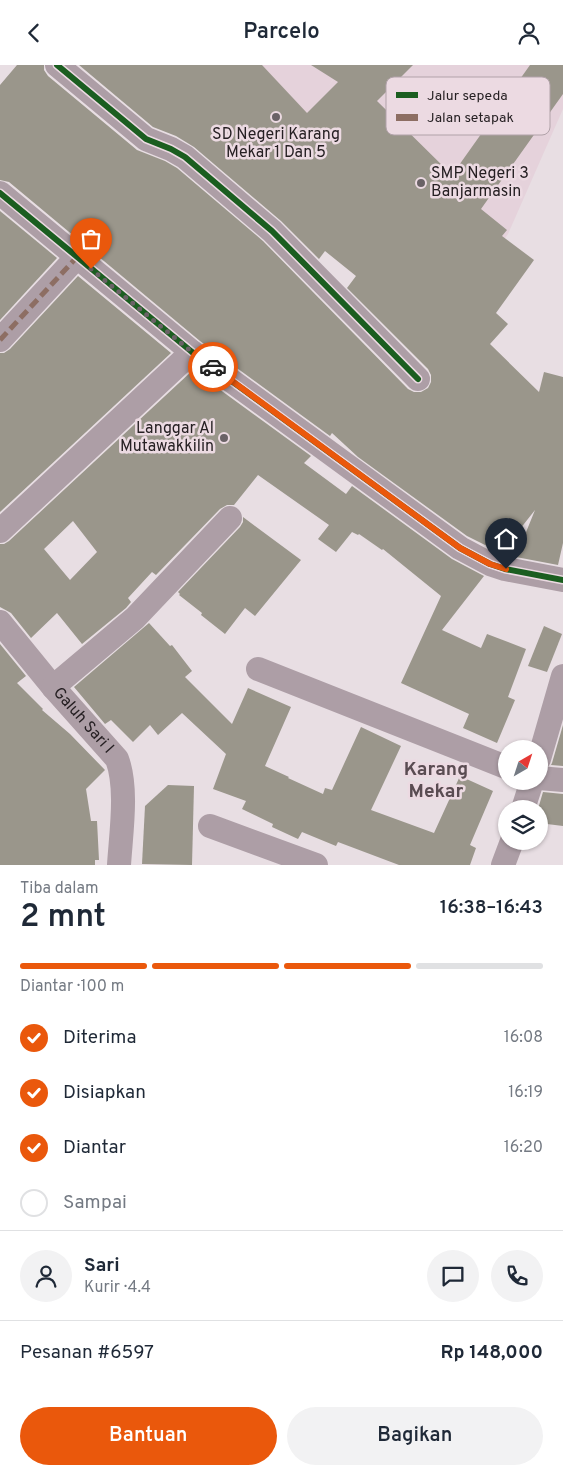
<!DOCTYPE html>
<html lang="id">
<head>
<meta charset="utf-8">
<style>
	:root { --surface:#fff; --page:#f2f2f3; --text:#1f2937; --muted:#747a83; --line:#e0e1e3; --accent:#ea580c }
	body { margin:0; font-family:Overpass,sans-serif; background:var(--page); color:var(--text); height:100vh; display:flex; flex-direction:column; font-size:19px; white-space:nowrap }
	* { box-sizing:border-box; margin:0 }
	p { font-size:16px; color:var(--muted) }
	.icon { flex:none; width:28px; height:28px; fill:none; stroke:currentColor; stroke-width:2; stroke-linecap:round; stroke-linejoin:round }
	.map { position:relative; height:800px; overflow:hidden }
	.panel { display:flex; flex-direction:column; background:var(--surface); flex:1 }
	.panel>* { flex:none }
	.needle { width:32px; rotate:39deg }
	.tools { position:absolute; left:498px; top:675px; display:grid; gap:10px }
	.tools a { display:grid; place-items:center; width:50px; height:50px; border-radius:50%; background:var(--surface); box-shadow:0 1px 4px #0004; font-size:25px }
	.pin { position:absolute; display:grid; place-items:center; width:42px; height:42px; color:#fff; margin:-51px -21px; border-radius:50% 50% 50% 0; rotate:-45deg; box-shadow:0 0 5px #0007 }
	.pin .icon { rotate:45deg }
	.courier { position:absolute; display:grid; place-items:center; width:50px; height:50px; margin:-25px; border:4px solid #ea580c; border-radius:50%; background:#fff; color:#222; box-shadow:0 1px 6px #0007 }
	.overview em { font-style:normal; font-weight:600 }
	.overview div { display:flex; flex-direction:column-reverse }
	.overview { display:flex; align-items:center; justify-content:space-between; height:85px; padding:0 20px }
	h1 { font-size:32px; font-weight:600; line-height:38px }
	.bar { display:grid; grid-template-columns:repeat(4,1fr); gap:8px 5px; align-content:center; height:60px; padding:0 20px }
	.bar i { height:6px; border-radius:4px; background:var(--line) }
	.bar .current { background:var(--accent) }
	.bar p { grid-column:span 4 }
	.line { display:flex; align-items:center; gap:12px; padding:0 20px; border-top:1px solid var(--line) }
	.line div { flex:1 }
	.round { display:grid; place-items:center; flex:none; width:52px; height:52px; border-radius:26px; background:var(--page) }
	ol { padding:0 20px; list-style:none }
	li { display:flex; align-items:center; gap:15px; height:55px }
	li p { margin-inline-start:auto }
	li .icon { padding:5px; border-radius:50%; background:var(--accent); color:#fff; stroke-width:4 }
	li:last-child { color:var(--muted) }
	li i { width:28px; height:28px; border:2px solid var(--line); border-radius:50% }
	.button { display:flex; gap:10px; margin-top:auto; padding:10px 20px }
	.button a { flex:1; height:58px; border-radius:30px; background:var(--accent); color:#fff; font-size:20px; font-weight:600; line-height:58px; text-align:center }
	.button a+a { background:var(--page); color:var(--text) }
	header { display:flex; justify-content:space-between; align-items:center; height:65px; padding:0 20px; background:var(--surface); font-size:22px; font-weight:600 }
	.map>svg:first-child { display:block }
	.built { fill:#e5d2db }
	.building { fill:#9a968b; fill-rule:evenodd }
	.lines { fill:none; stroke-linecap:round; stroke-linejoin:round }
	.street { stroke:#ad9ea6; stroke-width:24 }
	.quiet { stroke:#8d6e63; stroke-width:5; stroke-dasharray:10 5; stroke-linecap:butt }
	.cycleway-casing { stroke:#ecdae2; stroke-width:9 }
	.cycleway { stroke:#1b5e20; stroke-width:6 }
	.done { stroke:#6a6266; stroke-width:5; stroke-dasharray:0 9 }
	.route { stroke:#ea580c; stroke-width:6 }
	.poi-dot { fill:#6a6266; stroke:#ecdae2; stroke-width:2 }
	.labels { text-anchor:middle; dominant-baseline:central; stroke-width:5; stroke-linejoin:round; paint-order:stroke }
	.poi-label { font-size:16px; fill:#262023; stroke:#ecdae2 }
	.street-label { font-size:16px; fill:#262023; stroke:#ecdae2 }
	.quarter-label { font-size:19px; font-weight:bold; fill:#5a4c52; stroke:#ecdae2 }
	.key { fill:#ecdae2; stroke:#b1a2a9; stroke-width:1 }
	.key-label { font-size:14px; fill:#262023 }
</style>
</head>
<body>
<header><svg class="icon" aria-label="back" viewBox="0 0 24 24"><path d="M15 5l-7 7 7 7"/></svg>Parcelo<svg class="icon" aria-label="person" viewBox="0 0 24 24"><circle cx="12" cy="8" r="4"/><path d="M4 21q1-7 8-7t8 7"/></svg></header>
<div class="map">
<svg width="563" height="800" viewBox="0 0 563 800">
	<rect width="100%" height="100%" fill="#e8dee3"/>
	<polygon class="built" points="202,0 342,0 328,22 343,0 563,0 563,44 508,169 473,219"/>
	<g class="building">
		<polygon points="17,0 44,0 44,5 48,11 137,85 165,96 177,103 263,176 408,324 414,327 421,327 428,323 431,317 431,310 428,304 347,223 356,211 325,186 319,194 281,156 194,82 176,71 153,62 79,0 262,0 307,48 338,17 311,0 413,0 377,36 452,110 530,0 563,0 563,29 481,144 507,165 502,171 534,195 496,248 508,259 490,279 539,327 544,307 563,312 563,478 558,500 516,492 535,445 501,488 467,471 358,392 332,368 330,371 200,276 9,117 0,115 0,20"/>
		<polygon points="0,146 57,193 0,255"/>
		<polygon points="78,211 171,288 0,447 0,288 4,288 10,284"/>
		<path d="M 193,305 L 311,391 L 304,398 L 346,429 L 352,421 L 452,494 L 484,511 L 442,565 L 481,583 L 487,569 L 526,584 L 508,632 L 515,635 L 497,678 L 463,663 L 469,649 L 401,618 L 441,531 L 383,484 L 382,485 L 359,469 L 358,470 L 352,467 L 336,487 L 318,474 L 329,460 L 258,410 L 234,440 L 227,440 L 220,444 L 156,510 L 152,507 L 128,533 L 131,537 L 126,543 L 82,579 L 57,548 L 31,573 L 11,548 L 0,542 L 0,479 L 4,479 L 9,476 ZM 73,456 L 97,487 L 70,515 L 44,484 Z"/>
		<polygon points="243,452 301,495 255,551 245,543 225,569 201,550 202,548 179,530 180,529 178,527 240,462 243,457"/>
		<polygon points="149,558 170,581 172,580 192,606 185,612 232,659 248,623 291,642 265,701 289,712 288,713 323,729 325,723 332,725 361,662 401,681 371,745 434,768 460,711 493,726 470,780 476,783 470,800 399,800 338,777 336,781 302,767 298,774 272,762 273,759 242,744 246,736 213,724 226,689 182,648 158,670 150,660 133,677 111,655 105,659 74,622"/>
		<polygon points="544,561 562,569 547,607 528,601"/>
		<polygon points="0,579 26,611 17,618 43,644 42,645 70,669 105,705 86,724 91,756 97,756 99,795 95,795 95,800 0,800"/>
		<polygon points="563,660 563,701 551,700 552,698"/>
		<polygon points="168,720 194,721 192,800 142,799 145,741"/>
		<polygon points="543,727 563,729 563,761 539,758 539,744 538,744"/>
	</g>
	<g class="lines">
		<g class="street">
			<polyline points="57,0 146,74 171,84 185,92 272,166 418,314"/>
			<polyline points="0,128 192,287 460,483 490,499 505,504 563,515"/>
			<polyline points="0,275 77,192"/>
			<polyline points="0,466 192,287"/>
			<path id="s1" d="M 0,557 L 53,622 L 117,694 C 128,723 121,768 119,800"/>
			<polyline points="258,604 506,702"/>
			<polyline points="53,622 135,553 230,453"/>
			<polyline points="539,694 563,611"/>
			<polyline points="539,713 563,715"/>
			<polyline points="523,744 532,716"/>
			<polyline points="210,761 316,800"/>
			<polyline points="503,800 512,776"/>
		</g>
		<polyline class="quiet" points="0,275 77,192"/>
		<g class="cycleway-casing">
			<g id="cycleway">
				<polyline points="57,0 146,74 171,84 185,92 272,166 418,314"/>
				<polyline points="0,128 192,287 460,483 490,499 505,504 563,515"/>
			</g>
		</g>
		<use href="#cycleway" class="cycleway"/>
	</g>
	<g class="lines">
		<polyline class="done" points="91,204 192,287 213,302"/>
		<polyline class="route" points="213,302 460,483 490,499 506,504"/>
	</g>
	<g class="poi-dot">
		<circle cx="276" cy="52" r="5"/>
		<circle cx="421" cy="118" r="5"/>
		<circle cx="224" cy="373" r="5"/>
	</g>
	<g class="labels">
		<g class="poi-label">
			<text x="276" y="70">SD Negeri Karang<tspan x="276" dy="18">Mekar 1 Dan 5</tspan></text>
			<text x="431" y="109" text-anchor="start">SMP Negeri 3<tspan x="431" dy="18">Banjarmasin</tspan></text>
			<text x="214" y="364" text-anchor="end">Langgar Al<tspan x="214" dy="18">Mutawakkilin</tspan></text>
		</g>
		<g class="street-label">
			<text stroke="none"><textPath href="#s1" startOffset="129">Galuh Sari I</textPath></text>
		</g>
		<g class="quarter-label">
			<text x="436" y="705">Karang<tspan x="436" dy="22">Mekar</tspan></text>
		</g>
	</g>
	<rect x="386" y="12" width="164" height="58" rx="8" class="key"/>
	<rect x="396" y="27" width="22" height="6" fill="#1b5e20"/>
	<rect x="396" y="49" width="22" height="7" fill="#8d6e63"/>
	<g class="key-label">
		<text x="427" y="35">Jalur sepeda</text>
		<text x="427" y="57">Jalan setapak</text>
	</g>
</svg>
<div class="tools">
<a><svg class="needle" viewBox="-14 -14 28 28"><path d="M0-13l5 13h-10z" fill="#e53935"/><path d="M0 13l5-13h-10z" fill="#747a83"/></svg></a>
<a><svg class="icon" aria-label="layers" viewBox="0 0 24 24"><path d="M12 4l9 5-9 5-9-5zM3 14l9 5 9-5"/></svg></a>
</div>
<div class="pin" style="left:91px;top:204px;background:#ea580c"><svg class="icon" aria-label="bag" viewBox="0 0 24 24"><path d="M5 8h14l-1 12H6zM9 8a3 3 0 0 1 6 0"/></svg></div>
<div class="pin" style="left:506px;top:504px;background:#1f2937"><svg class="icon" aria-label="home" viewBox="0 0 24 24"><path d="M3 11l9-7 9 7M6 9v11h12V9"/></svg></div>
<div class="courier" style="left:213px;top:302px"><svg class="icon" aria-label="car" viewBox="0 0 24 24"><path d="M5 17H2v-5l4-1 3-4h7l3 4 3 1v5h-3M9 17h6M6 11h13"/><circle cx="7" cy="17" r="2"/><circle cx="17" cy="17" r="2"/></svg></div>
</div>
<section class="panel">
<div class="overview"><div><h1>2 mnt</h1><p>Tiba dalam</p></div><em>16:38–16:43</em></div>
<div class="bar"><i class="current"></i><i class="current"></i><i class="current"></i><i></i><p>Diantar · 100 m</p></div>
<ol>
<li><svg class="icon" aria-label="check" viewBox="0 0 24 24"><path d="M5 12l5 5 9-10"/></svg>Diterima<p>16:08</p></li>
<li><svg class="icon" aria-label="check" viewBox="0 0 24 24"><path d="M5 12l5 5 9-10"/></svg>Disiapkan<p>16:19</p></li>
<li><svg class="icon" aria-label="check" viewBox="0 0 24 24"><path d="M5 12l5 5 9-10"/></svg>Diantar<p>16:20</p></li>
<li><i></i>Sampai</li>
</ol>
<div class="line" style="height:90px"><a class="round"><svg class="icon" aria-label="person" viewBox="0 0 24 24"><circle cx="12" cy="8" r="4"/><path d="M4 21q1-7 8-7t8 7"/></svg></a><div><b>Sari</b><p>Kurir · 4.4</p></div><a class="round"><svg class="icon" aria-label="chat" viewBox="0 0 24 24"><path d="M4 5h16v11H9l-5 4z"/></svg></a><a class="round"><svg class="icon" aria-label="phone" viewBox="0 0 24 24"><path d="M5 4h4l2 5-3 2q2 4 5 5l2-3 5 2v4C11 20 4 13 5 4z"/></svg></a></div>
<div class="line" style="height:65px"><div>Pesanan #6597</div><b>Rp 148,000</b></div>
<div class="button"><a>Bantuan</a><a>Bagikan</a></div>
</section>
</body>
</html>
